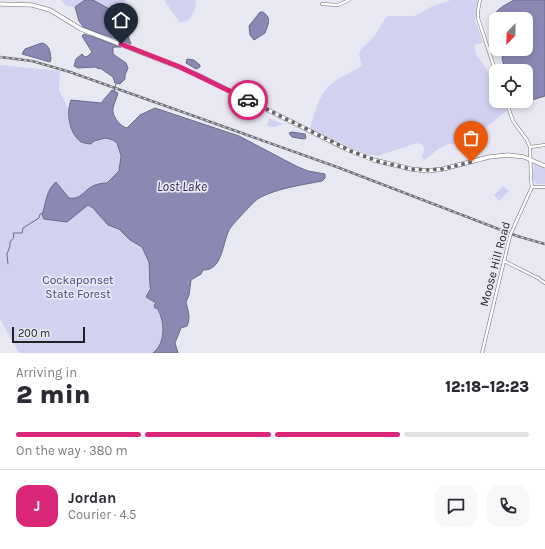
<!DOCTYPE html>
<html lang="en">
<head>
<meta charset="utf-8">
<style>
	:root { --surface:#fff; --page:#f7f7f7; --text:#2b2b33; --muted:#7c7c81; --line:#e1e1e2; --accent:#db2777 }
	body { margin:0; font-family:Karla,sans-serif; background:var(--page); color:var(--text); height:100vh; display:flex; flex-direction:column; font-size:15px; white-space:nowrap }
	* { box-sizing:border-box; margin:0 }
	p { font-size:13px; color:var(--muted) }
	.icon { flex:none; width:22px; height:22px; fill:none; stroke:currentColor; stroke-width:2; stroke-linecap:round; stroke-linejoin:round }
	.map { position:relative; height:353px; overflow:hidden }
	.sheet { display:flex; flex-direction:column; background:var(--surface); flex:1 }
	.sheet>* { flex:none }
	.needle { width:26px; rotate:203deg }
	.fabs { position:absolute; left:489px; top:12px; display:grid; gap:8px }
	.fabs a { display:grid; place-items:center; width:44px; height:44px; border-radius:8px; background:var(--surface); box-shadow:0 2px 6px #0003; font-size:20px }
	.scale { position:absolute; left:12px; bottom:10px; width:73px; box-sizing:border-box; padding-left:4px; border:2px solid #212125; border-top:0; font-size:11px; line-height:14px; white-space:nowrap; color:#212125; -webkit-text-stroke:3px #e8e8f2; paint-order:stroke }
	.pin { position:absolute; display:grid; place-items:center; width:34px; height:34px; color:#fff; margin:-41px -17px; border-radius:50% 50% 50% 0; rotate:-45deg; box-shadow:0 0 4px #0007 }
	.pin .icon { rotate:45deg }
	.courier { position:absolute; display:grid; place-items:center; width:40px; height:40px; margin:-20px; border:3px solid #db2777; border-radius:50%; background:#fff; color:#222; box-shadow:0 1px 5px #0007 }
	.headline em { font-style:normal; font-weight:800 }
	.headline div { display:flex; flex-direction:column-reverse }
	.headline { display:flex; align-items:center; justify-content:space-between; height:68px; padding:0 16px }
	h1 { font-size:26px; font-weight:800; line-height:30px }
	.bar { display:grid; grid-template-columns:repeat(4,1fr); gap:6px 4px; align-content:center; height:48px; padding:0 16px }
	.bar i { height:5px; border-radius:3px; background:var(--line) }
	.bar .current { background:var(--accent) }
	.bar p { grid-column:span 4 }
	.line { display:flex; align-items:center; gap:10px; padding:0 16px; border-top:1px solid var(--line) }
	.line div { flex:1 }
	.round { display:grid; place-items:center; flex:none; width:42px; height:42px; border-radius:12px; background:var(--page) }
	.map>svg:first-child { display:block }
	.green { fill:#d2d2f0 }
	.water { fill:#8b89b4; stroke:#6b6a89 }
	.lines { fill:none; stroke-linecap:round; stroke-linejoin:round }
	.stream { stroke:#6b6a89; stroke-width:1 }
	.minor-casing { stroke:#6d6c75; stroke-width:3.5 }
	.major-casing { stroke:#6d6c75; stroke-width:4.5 }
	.minor { stroke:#fff; stroke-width:2.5 }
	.major { stroke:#fff; stroke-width:3.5 }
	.rail-casing { stroke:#6e6e74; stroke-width:2.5 }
	.rail { stroke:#e8e8f2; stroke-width:1; stroke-dasharray:3; stroke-linecap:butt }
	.minor-bridge-casing { stroke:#6d6c75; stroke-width:3.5; stroke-linecap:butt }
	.minor-bridge { stroke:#fff; stroke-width:2.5 }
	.done { stroke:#67676d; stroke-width:4; stroke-dasharray:0 7.2 }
	.route { stroke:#db2777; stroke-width:5 }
	.labels { text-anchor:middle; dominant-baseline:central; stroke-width:3.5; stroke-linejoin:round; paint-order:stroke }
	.street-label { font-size:12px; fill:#212125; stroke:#e8e8f2 }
	.park-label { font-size:12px; fill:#4d4780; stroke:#e8e8f2 }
	.water-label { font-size:13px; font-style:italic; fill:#30275e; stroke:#e8e8f2 }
</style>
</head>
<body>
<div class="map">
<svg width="545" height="353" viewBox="0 0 545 353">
	<rect width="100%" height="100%" fill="#e8e8f2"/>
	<g class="green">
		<polygon points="61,0 126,0 123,4 120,14 66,6"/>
		<polygon points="164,0 196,0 195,9 189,20 180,23"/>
		<path d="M 451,0 L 478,0 L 475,20 L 483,43 L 475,45 C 474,56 479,57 484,65 C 490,76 496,89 496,101 L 503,101 L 507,110 L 484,129 L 480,136 L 466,143 L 448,144 L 438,149 L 425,160 L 422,158 L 424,150 L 423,145 L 417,143 L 378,156 L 367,154 L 351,148 L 310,128 C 314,115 318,98 327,88 C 336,78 351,73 362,66 L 359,54 L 361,49 L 374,37 L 384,20 L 388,16 L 415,16 L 433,6 Z"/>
		<path d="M 0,65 L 60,71 L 59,90 L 68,108 L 72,130 L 94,141 C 100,140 107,137 113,140 C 121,144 123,165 119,172 C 116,176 111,180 107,183 C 102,183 96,184 92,187 C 83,192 80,200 69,199 L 56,182 L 49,191 L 42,215 L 48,219 L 67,222 L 88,205 L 93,208 L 99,215 L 108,225 L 119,229 L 130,240 L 142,247 L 149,262 L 151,301 L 154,302 C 163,316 168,342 153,353 L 19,353 L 0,319 Z"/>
		<polygon points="269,118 283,124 275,127 267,126"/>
		<polygon points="534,163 545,169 545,184 536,184 533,181"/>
		<polygon points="503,186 509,191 499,201 494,195"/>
	</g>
	<g class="water">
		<polygon points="85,0 93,0 120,15 131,44 84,28 79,21 75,7"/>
		<path d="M 514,0 L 545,0 L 545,96 L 529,101 L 526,98 L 526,71 L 508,71 L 506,66 L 503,63 L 502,57 L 505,55 L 503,49 L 526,49 L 526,19 L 496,19 L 496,30 C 495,27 493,23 493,20 C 493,10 507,4 514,0 Z"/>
		<path d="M 260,12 L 263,12 C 272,18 268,25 265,33 L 254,40 L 250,35 L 249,26 Z"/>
		<polygon points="84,34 90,36 91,36 121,47 113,47 113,54 126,63 128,68 125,75 125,79 120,84 115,83 113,77 100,68 99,69 95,67 78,68 74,66 76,59 82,54 85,57 88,56 92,52 82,36"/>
		<path d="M 42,43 C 50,45 50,52 51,59 L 50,62 L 22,54 L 25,49 Z"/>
		<polygon points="187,59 194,60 200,65 200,67 196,69 186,63"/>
		<path d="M 112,90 L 118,93 C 117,98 112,107 113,112 C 114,118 121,127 127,128 L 140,115 L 155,108 L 239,136 L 296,166 L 308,171 L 325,174 L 325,178 L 322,181 C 302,185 278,188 259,198 C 254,201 236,221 231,227 C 222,239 224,271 203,270 L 201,274 L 191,280 L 189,295 L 186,302 C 188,311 191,317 187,326 L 181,328 L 175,343 L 178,353 L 153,353 C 166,343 165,321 157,308 L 155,308 L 154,305 L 156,303 L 146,297 L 151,288 L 150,287 L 149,262 L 142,247 L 130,240 L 119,229 L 108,225 L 99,215 L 93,208 L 88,205 L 67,222 L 44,219 L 42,215 C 46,203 46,190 56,182 L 69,198 C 80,200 83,192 91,187 C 96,184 102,183 107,183 L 119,171 L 121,156 L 117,143 L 113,140 L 106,138 L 94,141 L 91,144 C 88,144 84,143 81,142 C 69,133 66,113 71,100 L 101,103 Z"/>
		<polygon points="292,132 305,134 306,138 304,139 292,137 289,133"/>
	</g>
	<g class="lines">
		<g class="stream">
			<polyline points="114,91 116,84"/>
			<polyline points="8,264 7,254 10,246 10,242 14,237 13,233 22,233 23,228 39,218 40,214 43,213"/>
		</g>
		<g class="minor-casing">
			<g id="minor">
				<polyline points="480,0 478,11 478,18 496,73"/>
				<polyline points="322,4 338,5 349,0"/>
				<polyline points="506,101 513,121 527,140 530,147 531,180 532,187 512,231"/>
				<polyline points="530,147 545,145"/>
				<polyline points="532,187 545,187"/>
				<polyline points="504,261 538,278 545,283"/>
				<polyline points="482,353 510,236"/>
			</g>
		</g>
		<g class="major-casing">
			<polyline id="major" points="0,4 32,5 50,10 81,29 196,74 346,149 374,160 411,169 428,171 443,169 489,157 508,155 524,157 545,166"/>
		</g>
		<use href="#minor" class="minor"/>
		<use href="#major" class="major"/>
		<g class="rail-casing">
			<polyline id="rail" points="0,57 32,61 70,72 337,167 517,236 545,244"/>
		</g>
		<use href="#rail" class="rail"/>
		<g class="minor-bridge-casing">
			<polyline id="minor-bridge" points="510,236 512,231"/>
		</g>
		<use href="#minor-bridge" class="minor-bridge"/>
	</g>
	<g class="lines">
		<polyline class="done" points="248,100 353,152 380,162 411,169 428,170 443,169 471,162"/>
		<polyline class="route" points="121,44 180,67 248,100"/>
	</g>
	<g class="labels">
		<g class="street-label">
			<text transform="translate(495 264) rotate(-75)">Moose Hill Road</text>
		</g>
		<g class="park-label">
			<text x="78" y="280">Cockaponset<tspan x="78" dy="14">State Forest</tspan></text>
		</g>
		<g class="water-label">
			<text x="182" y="186">Lost Lake</text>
		</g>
	</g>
</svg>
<div class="fabs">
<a><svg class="needle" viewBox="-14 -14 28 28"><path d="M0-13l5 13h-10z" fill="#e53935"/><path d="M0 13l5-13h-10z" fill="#7c7c81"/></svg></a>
<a><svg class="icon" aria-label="locate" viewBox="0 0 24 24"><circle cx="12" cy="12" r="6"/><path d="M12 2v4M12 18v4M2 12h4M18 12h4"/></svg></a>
</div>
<div class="scale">200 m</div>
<div class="pin" style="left:471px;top:162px;background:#ea580c"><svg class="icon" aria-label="bag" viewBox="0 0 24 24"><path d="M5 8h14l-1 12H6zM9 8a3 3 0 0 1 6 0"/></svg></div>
<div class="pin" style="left:121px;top:44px;background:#1f2937"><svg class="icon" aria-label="home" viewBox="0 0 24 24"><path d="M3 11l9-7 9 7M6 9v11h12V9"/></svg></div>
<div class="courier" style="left:248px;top:100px"><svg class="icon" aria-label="car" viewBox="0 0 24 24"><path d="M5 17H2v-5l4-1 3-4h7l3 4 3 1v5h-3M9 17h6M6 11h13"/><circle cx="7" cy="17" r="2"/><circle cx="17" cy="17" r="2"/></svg></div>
</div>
<section class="sheet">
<div class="headline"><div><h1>2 min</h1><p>Arriving in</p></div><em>12:18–12:23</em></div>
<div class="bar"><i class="current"></i><i class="current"></i><i class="current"></i><i></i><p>On the way · 380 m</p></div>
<div class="line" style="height:72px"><b class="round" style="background:var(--accent);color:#fff">J</b><div><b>Jordan</b><p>Courier · 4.5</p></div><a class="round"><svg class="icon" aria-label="chat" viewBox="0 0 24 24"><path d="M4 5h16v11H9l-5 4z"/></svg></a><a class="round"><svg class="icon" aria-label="phone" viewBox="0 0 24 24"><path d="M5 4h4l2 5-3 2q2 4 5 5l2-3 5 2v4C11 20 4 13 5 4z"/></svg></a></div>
</section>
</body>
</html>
